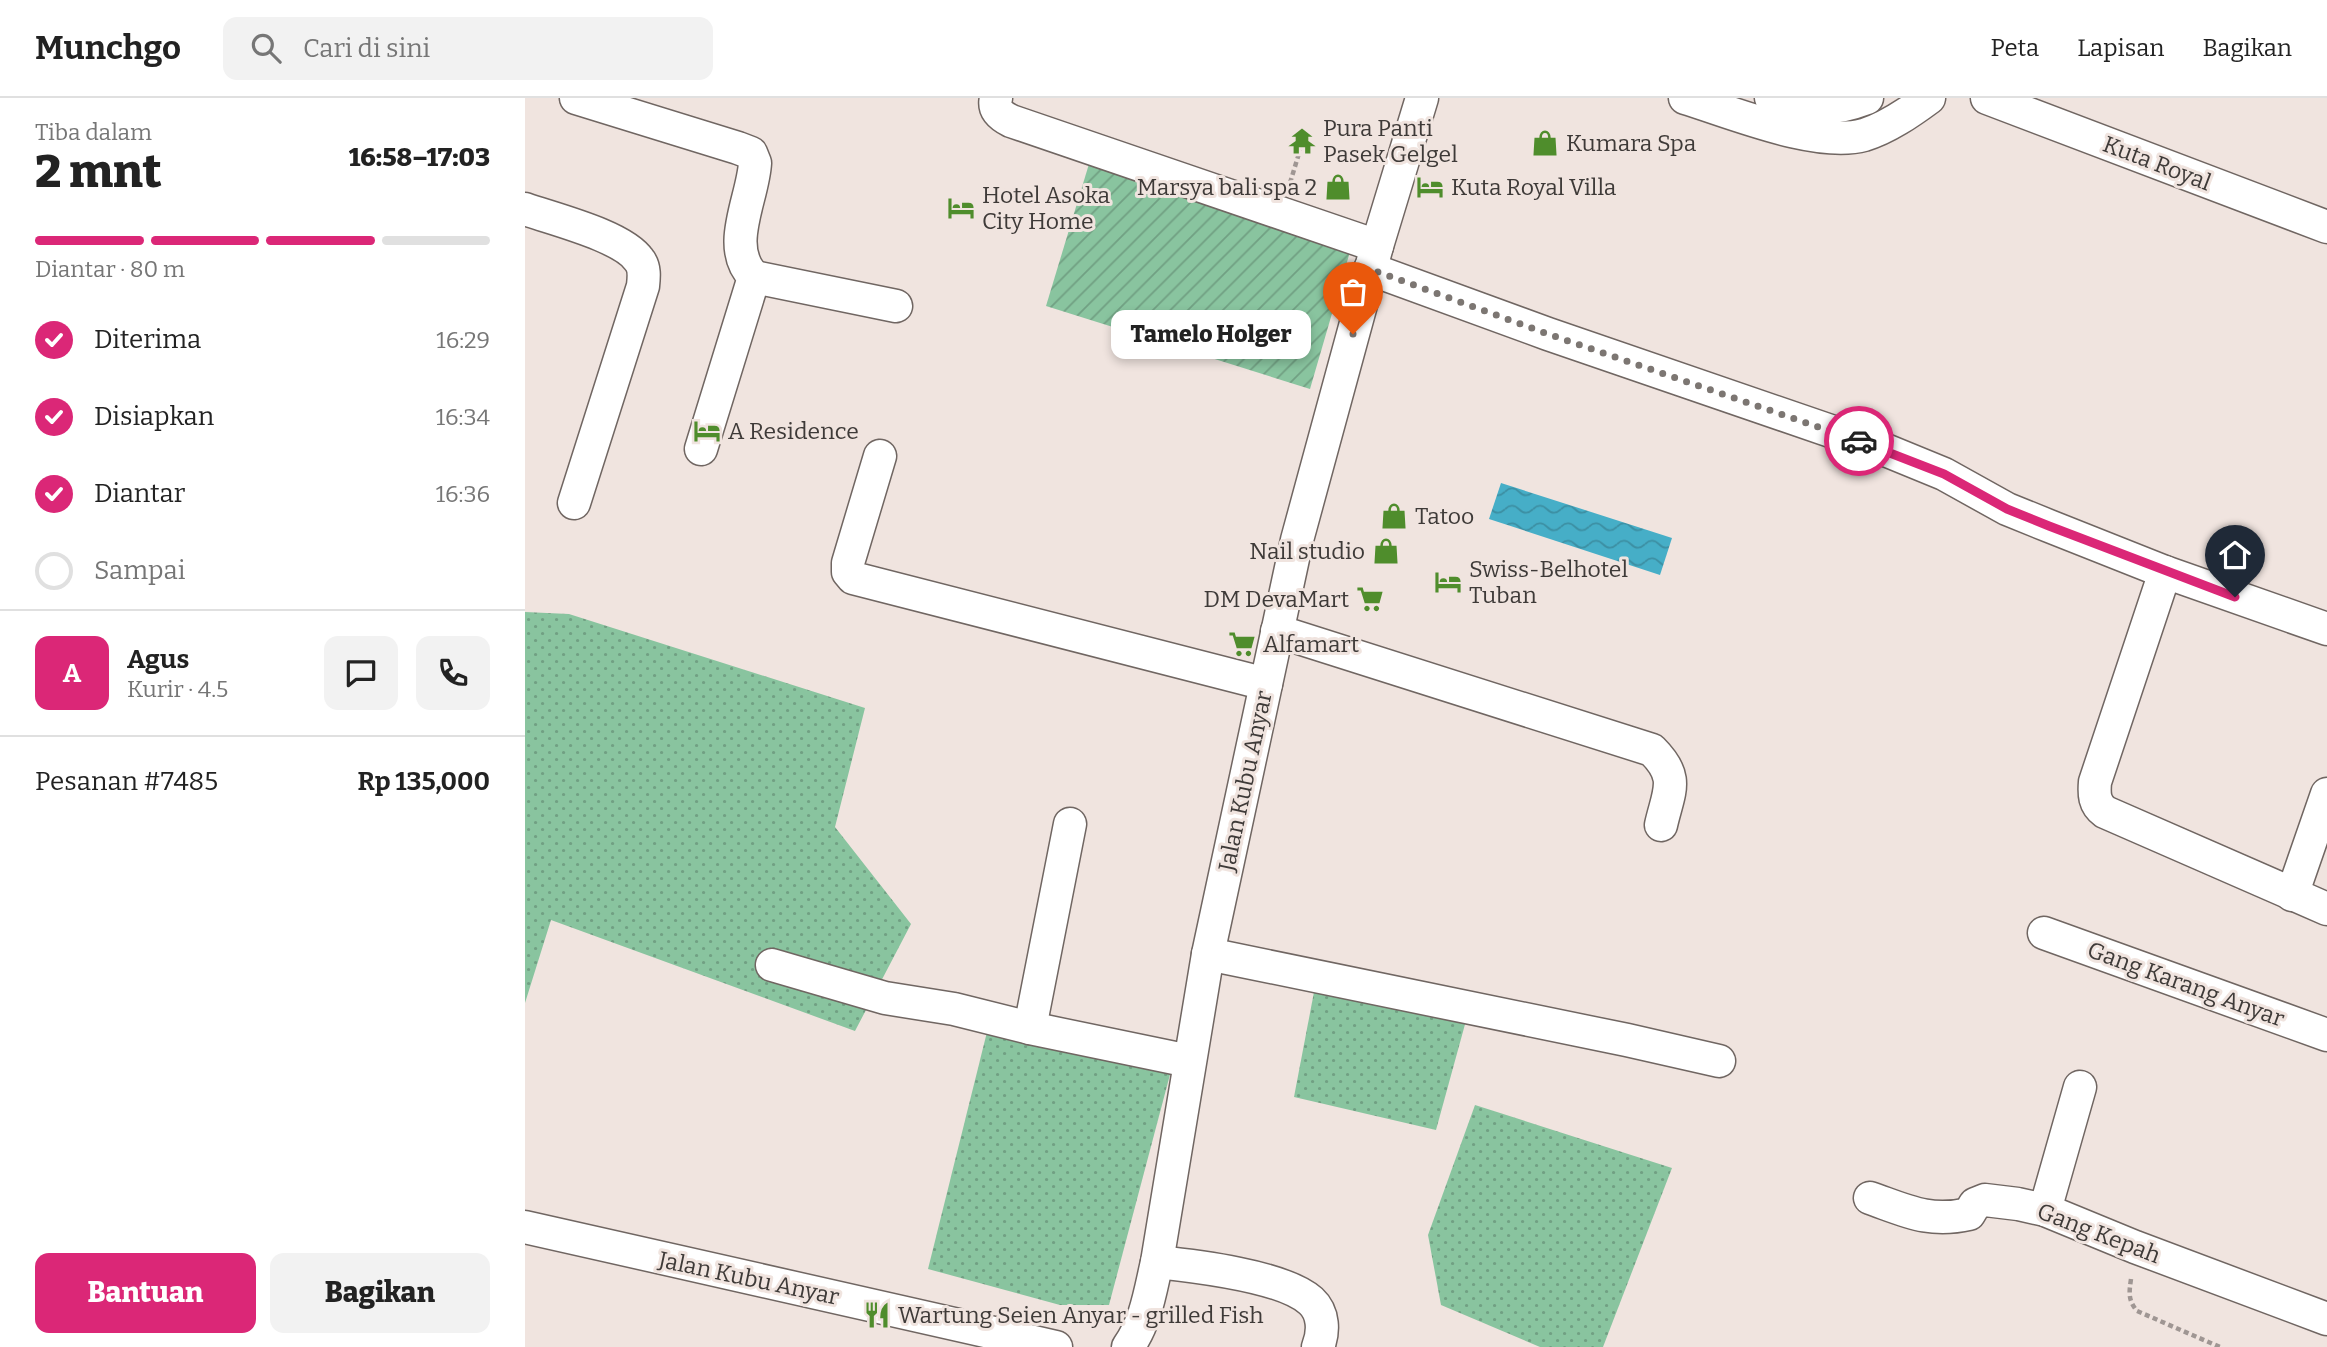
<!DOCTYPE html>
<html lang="id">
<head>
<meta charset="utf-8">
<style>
	:root { --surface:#fff; --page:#f2f2f2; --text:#222; --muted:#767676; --line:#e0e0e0; --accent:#db2777 }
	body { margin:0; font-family:Bitter,serif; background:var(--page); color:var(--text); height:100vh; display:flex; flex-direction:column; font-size:26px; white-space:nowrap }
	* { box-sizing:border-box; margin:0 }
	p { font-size:23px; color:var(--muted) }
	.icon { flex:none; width:38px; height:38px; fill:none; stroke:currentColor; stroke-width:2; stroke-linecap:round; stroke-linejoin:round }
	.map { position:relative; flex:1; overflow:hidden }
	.panel { display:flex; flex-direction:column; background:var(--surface); width:525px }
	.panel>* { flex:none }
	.pin { position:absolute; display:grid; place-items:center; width:60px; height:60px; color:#fff; margin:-72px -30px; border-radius:50% 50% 50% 0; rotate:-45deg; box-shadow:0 0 7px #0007 }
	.pin .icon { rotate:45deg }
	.courier { position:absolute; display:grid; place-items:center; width:70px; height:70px; margin:-35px; border:5px solid #db2777; border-radius:50%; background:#fff; color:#222; box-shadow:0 2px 9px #0007 }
	.bubble { position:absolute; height:49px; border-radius:14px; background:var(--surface); box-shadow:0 4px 10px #0003; font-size:23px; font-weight:800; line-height:49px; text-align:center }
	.overview em { font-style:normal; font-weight:800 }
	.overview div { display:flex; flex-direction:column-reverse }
	.overview { display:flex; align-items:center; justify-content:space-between; height:119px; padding:0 35px }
	h1 { font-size:46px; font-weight:800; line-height:52px }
	.bar { display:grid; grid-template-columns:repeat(4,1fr); gap:10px 7px; align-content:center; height:84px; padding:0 35px }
	.bar i { height:9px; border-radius:5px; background:var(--line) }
	.bar .active { background:var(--accent) }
	.bar p { grid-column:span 4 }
	.line { display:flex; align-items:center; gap:18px; padding:0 35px; border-top:2px solid var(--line) }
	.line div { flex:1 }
	.round { display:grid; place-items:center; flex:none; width:74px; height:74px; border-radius:14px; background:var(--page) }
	ol { padding:0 35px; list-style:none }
	li { display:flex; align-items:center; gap:21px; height:77px }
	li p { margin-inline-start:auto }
	li .icon { padding:7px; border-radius:50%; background:var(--accent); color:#fff; stroke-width:4 }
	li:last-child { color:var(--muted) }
	li i { width:38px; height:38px; border:4px solid var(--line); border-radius:50% }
	.action { display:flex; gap:14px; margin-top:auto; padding:14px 35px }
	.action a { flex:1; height:80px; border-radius:14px; background:var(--accent); color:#fff; font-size:28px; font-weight:800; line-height:80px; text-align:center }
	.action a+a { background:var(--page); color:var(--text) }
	header { display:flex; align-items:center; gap:42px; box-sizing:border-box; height:98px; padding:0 35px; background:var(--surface); border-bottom:2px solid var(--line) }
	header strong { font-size:33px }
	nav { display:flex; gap:38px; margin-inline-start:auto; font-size:24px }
	.search { width:490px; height:63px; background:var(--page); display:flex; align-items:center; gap:18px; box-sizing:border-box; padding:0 24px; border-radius:14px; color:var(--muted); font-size:26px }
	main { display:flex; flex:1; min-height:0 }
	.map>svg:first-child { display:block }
	.grass { fill:url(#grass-dots) }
	.garden { fill:url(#garden-furrows) }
	.water { fill:url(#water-waves) }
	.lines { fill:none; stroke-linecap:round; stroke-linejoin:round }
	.minor-casing { stroke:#706662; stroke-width:35 }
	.path { stroke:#9f9693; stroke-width:4.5; stroke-dasharray:5 3.5; stroke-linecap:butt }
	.minor { stroke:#fff; stroke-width:32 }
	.done { stroke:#7c7672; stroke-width:7; stroke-dasharray:0 12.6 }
	.route { stroke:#db2777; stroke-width:9 }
	.labels { text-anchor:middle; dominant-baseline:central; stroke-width:6; stroke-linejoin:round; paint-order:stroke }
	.poi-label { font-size:23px; fill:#3e3a38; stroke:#f0e4df; text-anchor:start }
	.street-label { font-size:23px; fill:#3e3a38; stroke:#f0e4df }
</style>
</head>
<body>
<header>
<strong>Munchgo</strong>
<div class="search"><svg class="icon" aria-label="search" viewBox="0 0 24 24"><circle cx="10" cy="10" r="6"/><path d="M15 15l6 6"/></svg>Cari di sini</div>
<nav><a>Peta</a><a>Lapisan</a><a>Bagikan</a></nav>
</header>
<main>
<section class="panel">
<div class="overview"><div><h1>2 mnt</h1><p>Tiba dalam</p></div><em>16:58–17:03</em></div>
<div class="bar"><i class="active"></i><i class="active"></i><i class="active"></i><i></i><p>Diantar · 80 m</p></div>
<ol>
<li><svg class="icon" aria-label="check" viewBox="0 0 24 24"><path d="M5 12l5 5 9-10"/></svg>Diterima<p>16:29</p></li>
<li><svg class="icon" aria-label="check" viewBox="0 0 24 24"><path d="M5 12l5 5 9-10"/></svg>Disiapkan<p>16:34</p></li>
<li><svg class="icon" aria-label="check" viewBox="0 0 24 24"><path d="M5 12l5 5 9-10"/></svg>Diantar<p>16:36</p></li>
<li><i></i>Sampai</li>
</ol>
<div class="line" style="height:126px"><b class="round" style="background:var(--accent);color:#fff">A</b><div><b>Agus</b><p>Kurir · 4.5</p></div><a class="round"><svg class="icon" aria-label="chat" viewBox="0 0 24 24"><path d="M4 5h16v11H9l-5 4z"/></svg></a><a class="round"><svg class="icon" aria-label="phone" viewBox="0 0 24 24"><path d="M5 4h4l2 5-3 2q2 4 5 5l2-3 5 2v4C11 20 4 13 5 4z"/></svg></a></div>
<div class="line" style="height:91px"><div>Pesanan #7485</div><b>Rp 135,000</b></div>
<div class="action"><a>Bantuan</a><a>Bagikan</a></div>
</section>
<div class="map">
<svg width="1802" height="1249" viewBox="0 0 1802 1249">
	<defs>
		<pattern id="grass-dots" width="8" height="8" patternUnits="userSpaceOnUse" patternTransform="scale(1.75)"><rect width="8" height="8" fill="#89c49f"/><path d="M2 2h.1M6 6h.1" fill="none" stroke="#71a083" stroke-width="1.8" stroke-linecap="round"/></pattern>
		<pattern id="garden-furrows" width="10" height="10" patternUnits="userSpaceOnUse" patternTransform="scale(1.75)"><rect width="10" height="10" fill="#89c49f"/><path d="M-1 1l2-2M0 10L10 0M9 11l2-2" fill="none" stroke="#71a083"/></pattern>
		<pattern id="water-waves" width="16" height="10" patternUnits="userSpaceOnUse" patternTransform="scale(1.75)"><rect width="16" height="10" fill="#46aec7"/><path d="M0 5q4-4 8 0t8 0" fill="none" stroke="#3c8fa3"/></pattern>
	</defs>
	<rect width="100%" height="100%" fill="#f0e4df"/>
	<g class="grass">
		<polygon points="0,514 44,516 340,610 310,729 386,826 330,933 26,822 0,905"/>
		<polygon points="789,894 942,919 911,1032 769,999"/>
		<polygon points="462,934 647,969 584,1207 535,1207 403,1171"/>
		<polygon points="950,1007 1147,1070 1078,1249 1015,1249 916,1207 903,1137"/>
	</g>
	<polygon class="garden" points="567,56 829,140 785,291 521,208"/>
	<polygon class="water" points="976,385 1147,440 1135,477 964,421"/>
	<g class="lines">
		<g class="minor-casing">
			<g id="minor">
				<path d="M 51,0 L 213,50 L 226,55 L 230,65 C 228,101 199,149 229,179 L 176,351"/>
				<path d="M 471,0 C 468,12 476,18 486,23 L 852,148"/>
				<path d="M 1160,0 C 1206,14 1292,50 1339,37 C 1362,30 1385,14 1404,0"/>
				<path d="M 1246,0 C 1282,13 1305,14 1342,0"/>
				<polyline points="1462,0 1802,129"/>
				<path d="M 0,111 C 28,121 98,138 114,162 C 120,169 119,179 118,188 L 49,405"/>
				<polyline points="845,171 1023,236 1358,351 1419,376 1482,411 1524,428 1640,474 1802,531"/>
				<polyline points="229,179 371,208"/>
				<polyline points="355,358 323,465 323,474 328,480 741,586"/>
				<path d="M 1640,474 L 1570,684 C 1569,696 1569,706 1580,714 L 1802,811"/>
				<path d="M 752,533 L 1127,652 C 1155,680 1144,692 1136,727"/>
				<polyline points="1767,797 1802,696"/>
				<polyline points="1519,835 1802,937"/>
				<polyline points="683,856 1102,942 1194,963"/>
				<polyline points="247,867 360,900 429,911 505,930 664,963"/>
				<polyline points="505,930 545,726"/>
				<path d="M 1345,1100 C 1382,1113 1404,1125 1444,1116 L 1450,1106 L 1460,1102 L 1493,1106 L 1520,1112 L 1610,1149 L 1802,1221"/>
				<polyline points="1520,1112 1555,989"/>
				<polyline points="0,1129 531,1249"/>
				<path d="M 632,1164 C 670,1168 758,1178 786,1203 C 799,1215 799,1234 793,1249"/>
				<path d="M 603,1249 C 621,1224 625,1194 632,1164 L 683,856 L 772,442 L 852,148 L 897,0"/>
			</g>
		</g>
		<g class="path">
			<polyline points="765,85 775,52"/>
			<path d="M 1606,1181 C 1604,1195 1603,1202 1612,1213 L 1695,1249"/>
		</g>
		<use href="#minor" class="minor"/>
	</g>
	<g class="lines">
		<polyline class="done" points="828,236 845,171 1023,236 1334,343"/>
		<polyline class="route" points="1334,343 1419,376 1482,411 1524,428 1710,499"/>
	</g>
	<defs>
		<g id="temple-bare" transform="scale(2.1)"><path d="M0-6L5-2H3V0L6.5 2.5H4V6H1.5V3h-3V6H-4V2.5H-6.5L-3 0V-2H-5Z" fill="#4f8d2c" stroke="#f0e4df" stroke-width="2.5" paint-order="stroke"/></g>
		<g id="shop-bare" transform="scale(2.1)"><path d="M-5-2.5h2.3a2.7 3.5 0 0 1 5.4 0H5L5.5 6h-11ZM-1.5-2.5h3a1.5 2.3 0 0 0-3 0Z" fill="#4f8d2c" stroke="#f0e4df" stroke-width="2.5" paint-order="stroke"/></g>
		<g id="hotel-bare" transform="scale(2.1)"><path d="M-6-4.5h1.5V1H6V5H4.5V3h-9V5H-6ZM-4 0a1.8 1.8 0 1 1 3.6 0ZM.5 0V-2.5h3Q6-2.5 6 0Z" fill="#4f8d2c" stroke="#f0e4df" stroke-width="2.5" paint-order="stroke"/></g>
		<g id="supermarket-bare" transform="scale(2.1)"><path d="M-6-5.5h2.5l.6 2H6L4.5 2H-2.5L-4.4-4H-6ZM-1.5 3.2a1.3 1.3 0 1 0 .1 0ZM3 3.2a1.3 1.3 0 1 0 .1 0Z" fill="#4f8d2c" stroke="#f0e4df" stroke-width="2.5" paint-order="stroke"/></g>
		<g id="restaurant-bare" transform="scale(2.1)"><path d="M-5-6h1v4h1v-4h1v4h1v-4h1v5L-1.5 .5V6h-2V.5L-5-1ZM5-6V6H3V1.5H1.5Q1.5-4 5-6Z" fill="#4f8d2c" stroke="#f0e4df" stroke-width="2.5" paint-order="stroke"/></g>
	</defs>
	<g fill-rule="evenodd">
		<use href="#temple-bare" x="777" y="43"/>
		<use href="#shop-bare" x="1020" y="45"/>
		<use href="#shop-bare" x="813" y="89"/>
		<use href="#hotel-bare" x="905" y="89"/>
		<use href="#hotel-bare" x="436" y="110"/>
		<use href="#hotel-bare" x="182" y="333"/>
		<use href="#shop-bare" x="869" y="418"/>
		<use href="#shop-bare" x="861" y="453"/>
		<use href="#hotel-bare" x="923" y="484"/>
		<use href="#supermarket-bare" x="845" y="501"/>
		<use href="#supermarket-bare" x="717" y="546"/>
		<use href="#restaurant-bare" x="352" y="1217"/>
	</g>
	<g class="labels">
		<g class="poi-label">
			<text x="798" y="30">Pura Panti<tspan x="798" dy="26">Pasek Gelgel</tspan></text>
			<text x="1041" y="45">Kumara Spa</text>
			<text x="792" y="89" text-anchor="end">Marsya bali spa 2</text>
			<text x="926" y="89">Kuta Royal Villa</text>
			<text x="457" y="97">Hotel Asoka<tspan x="457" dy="26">City Home</tspan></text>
			<text x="203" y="333">A Residence</text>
			<text x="890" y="418">Tatoo</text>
			<text x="840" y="453" text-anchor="end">Nail studio</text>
			<text x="944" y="471">Swiss-Belhotel<tspan x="944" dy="26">Tuban</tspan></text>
			<text x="824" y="501" text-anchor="end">DM DevaMart</text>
			<text x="738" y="546">Alfamart</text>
			<text x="373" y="1217">Wartung Seien Anyar - grilled Fish</text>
		</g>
		<g class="street-label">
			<text transform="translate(1632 65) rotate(21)">Kuta Royal</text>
			<text transform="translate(720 683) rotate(-78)">Jalan Kubu Anyar</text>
			<text transform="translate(1661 886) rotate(20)">Gang Karang Anyar</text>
			<text transform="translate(1574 1135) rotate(21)">Gang Kepah</text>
			<text transform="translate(224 1180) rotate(12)">Jalan Kubu Anyar</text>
		</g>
	</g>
</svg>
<div class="pin" style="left:828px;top:236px;background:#ea580c"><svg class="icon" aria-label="bag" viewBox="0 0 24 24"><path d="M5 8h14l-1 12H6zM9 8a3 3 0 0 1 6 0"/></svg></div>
<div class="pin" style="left:1710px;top:499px;background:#1f2937"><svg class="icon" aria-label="home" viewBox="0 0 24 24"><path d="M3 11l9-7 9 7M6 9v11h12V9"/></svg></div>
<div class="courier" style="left:1334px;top:343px"><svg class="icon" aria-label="car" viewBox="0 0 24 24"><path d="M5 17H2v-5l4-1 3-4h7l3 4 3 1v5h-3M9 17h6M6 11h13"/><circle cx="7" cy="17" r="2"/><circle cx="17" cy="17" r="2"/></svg></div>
<div class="bubble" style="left:586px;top:212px;width:200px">Tamelo Holger</div>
</div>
</main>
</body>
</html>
